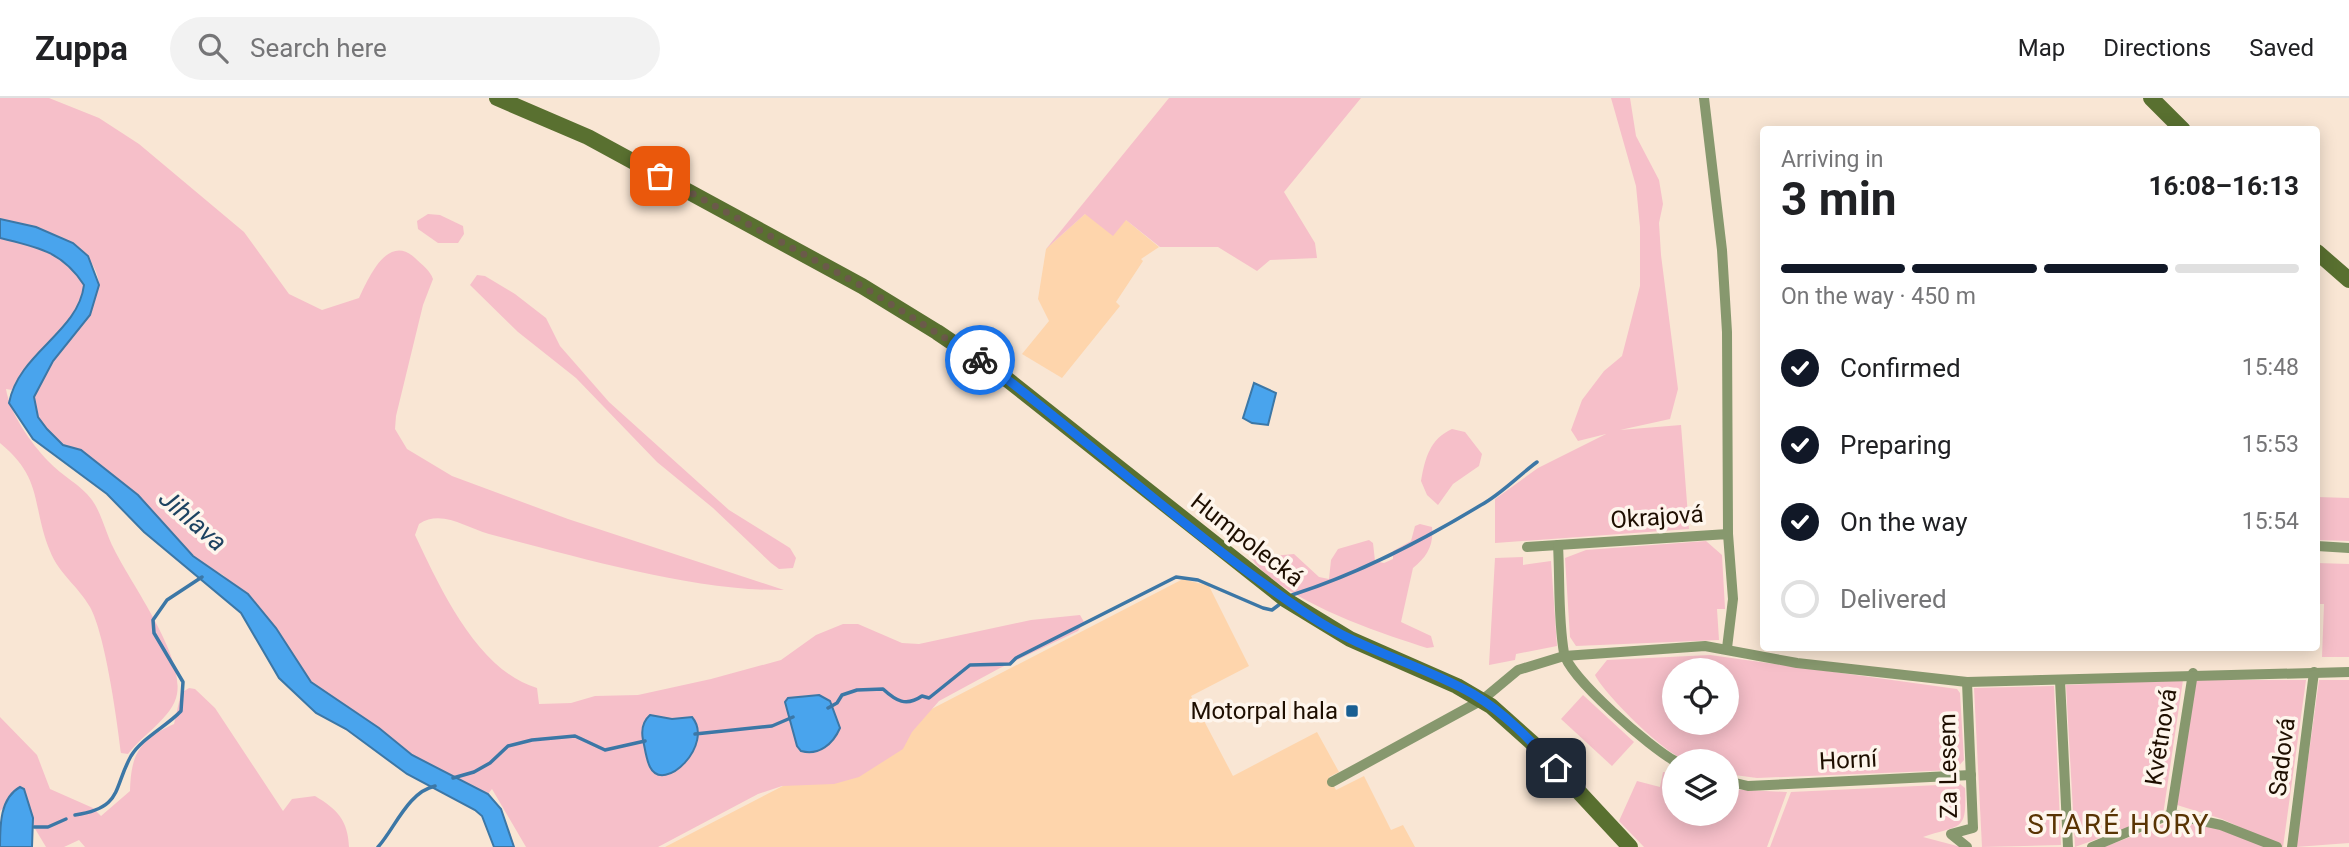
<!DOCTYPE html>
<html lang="en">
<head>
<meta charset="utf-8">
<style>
	:root { --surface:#fff; --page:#f2f2f2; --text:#202124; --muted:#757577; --line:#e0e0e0; --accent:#111827 }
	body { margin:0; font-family:Roboto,sans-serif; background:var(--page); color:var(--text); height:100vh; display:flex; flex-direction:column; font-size:26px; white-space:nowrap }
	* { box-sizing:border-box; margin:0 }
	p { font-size:23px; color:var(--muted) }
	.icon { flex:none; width:38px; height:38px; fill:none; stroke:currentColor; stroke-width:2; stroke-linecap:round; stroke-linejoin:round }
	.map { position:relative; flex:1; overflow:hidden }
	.sheet { position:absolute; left:1760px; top:28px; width:560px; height:525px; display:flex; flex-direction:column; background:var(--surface); border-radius:7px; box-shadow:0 4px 18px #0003 }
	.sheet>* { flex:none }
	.fabs { position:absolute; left:1662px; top:560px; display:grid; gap:14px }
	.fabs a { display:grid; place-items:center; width:77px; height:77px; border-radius:50%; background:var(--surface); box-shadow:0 4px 18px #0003; font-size:35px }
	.pin { position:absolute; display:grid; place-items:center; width:60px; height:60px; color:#fff; margin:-30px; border-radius:14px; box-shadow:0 4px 10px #0006 }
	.courier { position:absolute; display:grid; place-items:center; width:70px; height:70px; margin:-35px; border:5px solid #1a73e8; border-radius:50%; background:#fff; color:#222; box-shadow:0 2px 9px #0007 }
	.summary em { font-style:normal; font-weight:700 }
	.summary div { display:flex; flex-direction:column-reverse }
	.summary { display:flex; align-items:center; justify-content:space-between; height:119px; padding:0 21px }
	h1 { font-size:46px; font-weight:700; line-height:52px }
	.bar { display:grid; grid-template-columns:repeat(4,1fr); gap:10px 7px; align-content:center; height:84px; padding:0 21px }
	.bar i { height:9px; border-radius:5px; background:var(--line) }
	.bar .active { background:var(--accent) }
	.bar p { grid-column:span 4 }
	ol { padding:0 21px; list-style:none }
	li { display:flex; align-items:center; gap:21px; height:77px }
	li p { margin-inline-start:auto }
	li .icon { padding:7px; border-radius:50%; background:var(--accent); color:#fff; stroke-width:4 }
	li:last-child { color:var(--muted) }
	li i { width:38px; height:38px; border:4px solid var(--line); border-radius:50% }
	header { display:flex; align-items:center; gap:42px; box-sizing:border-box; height:98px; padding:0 35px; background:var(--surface); border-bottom:2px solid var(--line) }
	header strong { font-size:33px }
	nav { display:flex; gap:38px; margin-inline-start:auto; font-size:24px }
	.search { width:490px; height:63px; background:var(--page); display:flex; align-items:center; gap:18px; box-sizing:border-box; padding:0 24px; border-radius:38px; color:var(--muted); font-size:26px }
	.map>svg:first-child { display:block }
	.built { fill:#fed5ac }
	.green { fill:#f6bfc9; fill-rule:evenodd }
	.water { fill:#49a4ed; stroke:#3c77a6; stroke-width:2 }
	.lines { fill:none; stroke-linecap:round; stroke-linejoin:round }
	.stream { stroke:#3c77a6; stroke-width:3.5 }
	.street { stroke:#87986e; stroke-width:10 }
	.secondary { stroke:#597030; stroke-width:16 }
	.done { stroke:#6b5a4a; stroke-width:7; stroke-dasharray:0 12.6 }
	.route { stroke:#1a73e8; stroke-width:9 }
	.poi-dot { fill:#195f93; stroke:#fef5ec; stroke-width:2.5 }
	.labels { text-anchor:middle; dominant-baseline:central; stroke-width:7; stroke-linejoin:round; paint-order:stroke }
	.street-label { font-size:24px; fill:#1e0e00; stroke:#fef5ec }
	.poi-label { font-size:24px; fill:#1e0e00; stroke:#fef5ec; text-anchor:end }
	.water-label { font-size:26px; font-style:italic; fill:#1e4361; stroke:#fef5ec }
	.quarter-label { font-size:28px; letter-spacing:2px; fill:#593403; stroke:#fef5ec }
</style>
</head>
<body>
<header>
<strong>Zuppa</strong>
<div class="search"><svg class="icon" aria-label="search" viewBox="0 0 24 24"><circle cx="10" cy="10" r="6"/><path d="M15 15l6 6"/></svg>Search here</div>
<nav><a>Map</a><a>Directions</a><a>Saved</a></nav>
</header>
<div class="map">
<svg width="2349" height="749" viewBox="0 0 2349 749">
	<rect width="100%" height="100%" fill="#f9e6d4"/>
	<g class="built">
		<polygon points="1085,116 1126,122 1159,149 1141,161 1143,163 1116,204 1120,208 1062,280 1022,256 1049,223 1038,201 1046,151"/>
		<polygon points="1183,481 1209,488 1249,568 1191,598 1233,678 1317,634 1339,674 1329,679 1336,692 1364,678 1391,732 1403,727 1415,749 665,749"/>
	</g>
	<g class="green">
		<path d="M 0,0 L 49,0 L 99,20 L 139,46 L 244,134 L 289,196 L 322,212 L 359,200 C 369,179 388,135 415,160 C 422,167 430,172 433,181 L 423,207 L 396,318 L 395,331 L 407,351 L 452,378 L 568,421 L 784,492 C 692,493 579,459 489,436 C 466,430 442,411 419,426 L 415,437 C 440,490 478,573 537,590 L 539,606 L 571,605 L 595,598 L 638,597 L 711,581 L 781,562 L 816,537 L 843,526 L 858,526 L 902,545 L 919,546 L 1031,522 L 1080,517 L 1084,524 L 1078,533 L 1000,570 L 939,603 L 912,634 L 903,651 L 859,679 L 834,686 L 782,688 L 758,696 L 658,749 L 526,749 L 492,691 L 488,696 L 412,657 L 379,630 L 311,584 L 276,530 L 223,477 L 204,467 L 180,446 L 138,397 L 81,352 L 63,347 L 47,331 L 38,319 L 34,300 L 42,279 L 99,187 C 96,144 36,128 0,121 ZM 819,597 L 830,603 L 832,609 L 797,648 L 789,620 L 801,598 Z"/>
		<polygon points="1169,0 1361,0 1284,94 1315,145 1317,160 1270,162 1257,173 1218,149 1160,149 1126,122 1113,138 1085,116 1046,151"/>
		<polygon points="1611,0 1630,0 1636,38 1659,82 1663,106 1659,125 1661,157 1678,291 1670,321 1620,332 1681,327 1689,431 1495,445 1495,401 1538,370 1606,336 1578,343 1571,332 1582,302 1604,273 1622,258 1640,188 1640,129 1636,88"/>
		<polygon points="428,116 440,117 463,128 464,136 458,145 438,145 418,131 417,123"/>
		<path d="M 0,140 C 38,149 61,153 84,187 L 79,211 L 22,274 L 12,292 L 6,291 C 10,316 31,345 48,363 C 62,378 80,386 92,402 C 102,416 106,436 114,451 C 131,486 184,557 177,596 C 173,619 142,637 128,656 L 121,655 C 117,621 105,536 90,509 C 78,488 59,476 50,453 C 31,407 44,381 0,345 Z"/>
		<polygon points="477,177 485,178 515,196 546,220 560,248 609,304 729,412 790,450 796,460 793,470 779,471 771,465 713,410 657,364 576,280 518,234 470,187"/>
		<path d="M 1452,331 L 1465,334 L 1482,356 L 1479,368 L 1453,386 L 1438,407 L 1427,397 L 1421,383 C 1425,360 1430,341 1452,331 Z"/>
		<polygon points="2317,399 2349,400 2349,443 2317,442"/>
		<path d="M 1420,426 L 1432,429 C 1434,447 1427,459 1413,470 L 1401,524 L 1431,538 L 1434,549 L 1427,550 C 1379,535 1281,502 1251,460 L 1294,456 L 1319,479 L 1329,481 L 1331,462 L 1338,451 L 1369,442 L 1373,445 L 1375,463 L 1384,465 L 1393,461 L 1393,453 L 1411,443 L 1415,428 Z"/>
		<polygon points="1706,443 1722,457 1725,511 1717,511 1719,542 1576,548 1570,539 1565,460 1586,452"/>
		<polygon points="1523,459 1523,467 1551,463 1557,548 1516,556 1515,562 1489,567 1495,460"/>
		<polygon points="2317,465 2349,466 2349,559 2322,559 2324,506 2317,506"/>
		<path d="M 1710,557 L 1957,591 L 1960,595 L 1964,662 L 1955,672 L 1757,680 L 1727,676 L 1727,663 C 1715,663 1701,665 1689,663 C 1668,660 1604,596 1595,577 L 1607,562 ZM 1675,572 L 1727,572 L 1727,625 L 1675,625 Z"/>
		<polygon points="2183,582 2163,717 2075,749 2066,587"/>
		<polygon points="2196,582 2306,582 2283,749 2222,721 2177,707"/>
		<polygon points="2319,582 2349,582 2349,745 2296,749"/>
		<polygon points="2054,588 2061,747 1982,749 1974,590"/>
		<path d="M 189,590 L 195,591 L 215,610 L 283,713 L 292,701 L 315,698 C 337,711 348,722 349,749 L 85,749 L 79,742 L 64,749 L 46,749 L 34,729 L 24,691 L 0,713 L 0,619 L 37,657 L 50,691 L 93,710 L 101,718 L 130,693 C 131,656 139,642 174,626 L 181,595 Z"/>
		<polygon points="1583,597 1634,644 1612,668 1561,621"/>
		<polygon points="1673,672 1675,716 1727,716 1727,691 1787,694 1767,749 1644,749 1619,723 1637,683 1660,689 1663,674 1671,675"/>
		<path d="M 1960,686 L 1965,690 C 1967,735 1961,726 1923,739 L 1961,749 L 1770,749 L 1791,694 Z"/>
		<polygon points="2193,722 2268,749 2104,749 2167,725"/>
	</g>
	<g class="water">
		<path d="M 0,121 L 36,129 L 73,145 L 88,158 L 99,187 L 90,217 L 53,263 L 34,299 L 38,319 L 47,331 L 63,347 L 81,352 L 138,397 L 193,458 L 248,496 L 276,530 L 311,584 L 379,630 L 412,657 L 488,696 L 501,711 L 514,749 L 494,749 L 482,718 L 475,712 L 407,676 L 346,631 L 316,615 L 279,580 L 241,515 L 144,434 L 107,396 L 33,341 L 9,305 C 19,254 78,235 84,187 C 62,153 37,149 0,140 Z"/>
		<polygon points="1254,285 1276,295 1268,327 1252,325 1243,320"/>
		<path d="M 819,597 L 830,603 L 840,630 C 833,646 819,658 801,653 L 797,648 L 785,604 L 788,600 Z"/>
		<path d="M 650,617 L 672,621 L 692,619 C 715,646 664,697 650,669 C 646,661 645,650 643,642 C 641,632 642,624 650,617 Z"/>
		<path d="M 20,689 L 24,691 L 33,720 L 32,749 L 0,749 C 0,727 0,700 20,689 Z"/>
	</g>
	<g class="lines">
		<g class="stream">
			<path d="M 1292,497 C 1360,475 1420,444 1481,407 C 1501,396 1518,378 1537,364"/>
			<path d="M 828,610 L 837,605 L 842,597 L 857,592 L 883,591 C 896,603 906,609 922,598 L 929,600 L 970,567 L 1010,566 L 1016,560 L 1176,479 L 1198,482 L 1263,510 L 1272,512 L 1280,506"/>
			<polyline points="695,636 772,628 793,619"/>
			<polyline points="453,680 474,674 490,665 508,648 532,642 575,638 605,652 645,643"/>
			<path d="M 75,717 C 123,710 113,690 131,658 C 142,640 167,628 181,613 L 183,584 L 154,535 L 153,522 L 167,502 L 202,479"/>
			<polyline points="34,729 48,729 66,721"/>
			<path d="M 378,749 C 395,730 408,694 435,688"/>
		</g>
		<g class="street">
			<polyline points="1704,0 1722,152 1727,234 1728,436"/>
			<polyline points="2317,448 2349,450"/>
			<polyline points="1527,449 1558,447"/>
			<polyline points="2193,575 2171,716 2221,727 2277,749"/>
			<polyline points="2060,582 2068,749"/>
			<path d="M 1675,663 C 1652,651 1569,580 1564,555 C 1558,521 1560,482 1558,447 L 1728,436 L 1733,501 L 1727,550"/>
			<polyline points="1727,683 1748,688 1971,677"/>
			<polyline points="1332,684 1482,602 1518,572 1564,558 1705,548 1797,565 1967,584 2349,574"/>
			<polyline points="1967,749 1951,736 1973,730 1967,584"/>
			<polyline points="2092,749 2171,716"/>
			<polyline points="2292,749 2314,574"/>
		</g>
		<g class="secondary">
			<polyline points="497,0 588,39 862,188 937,234 1008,282 1286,502 1350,541 1457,588 1491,608 1538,650 1630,749"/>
			<polyline points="2151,0 2183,32"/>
			<polyline points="2317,154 2349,182"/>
		</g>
	</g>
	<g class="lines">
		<polyline class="done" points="660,78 862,188 980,262"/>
		<path class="route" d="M 980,262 L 1008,282 C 1108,360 1204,447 1310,518 C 1360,552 1420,566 1473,596 C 1505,615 1531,643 1556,670"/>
	</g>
	<rect class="poi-dot" x="1345" y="606" width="14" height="14" rx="3.5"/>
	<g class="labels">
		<g class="street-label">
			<text transform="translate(1657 419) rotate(-4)">Okrajová</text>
			<text transform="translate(1247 442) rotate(38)">Humpolecká</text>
			<text transform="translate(2161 639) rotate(-81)">Květnová</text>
			<text transform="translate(2282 659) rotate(-83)">Sadová</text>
			<text transform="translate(1848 662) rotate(-3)">Horní</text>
			<text transform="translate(1948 668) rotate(-91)">Za Lesem</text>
		</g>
		<g class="poi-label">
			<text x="1338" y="613">Motorpal hala</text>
		</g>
		<g class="water-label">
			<text transform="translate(193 422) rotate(41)">Jihlava</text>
		</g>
		<g class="quarter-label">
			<text x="2119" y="726">STARÉ HORY</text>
		</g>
	</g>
</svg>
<div class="fabs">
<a><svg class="icon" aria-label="locate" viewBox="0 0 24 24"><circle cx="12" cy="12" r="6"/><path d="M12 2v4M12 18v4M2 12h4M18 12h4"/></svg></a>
<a><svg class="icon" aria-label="layers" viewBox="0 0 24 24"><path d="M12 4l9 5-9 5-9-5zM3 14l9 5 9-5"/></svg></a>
</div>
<div class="pin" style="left:660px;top:78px;background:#ea580c"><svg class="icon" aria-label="bag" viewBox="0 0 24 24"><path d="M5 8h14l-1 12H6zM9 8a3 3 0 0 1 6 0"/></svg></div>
<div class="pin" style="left:1556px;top:670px;background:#1f2937"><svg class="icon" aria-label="home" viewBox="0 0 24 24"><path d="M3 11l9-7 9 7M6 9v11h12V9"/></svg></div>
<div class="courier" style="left:980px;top:262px"><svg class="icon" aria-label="bike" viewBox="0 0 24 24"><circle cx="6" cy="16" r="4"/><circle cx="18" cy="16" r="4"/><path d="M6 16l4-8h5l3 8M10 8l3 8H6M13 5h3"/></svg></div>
<section class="sheet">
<div class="summary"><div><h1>3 min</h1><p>Arriving in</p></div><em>16:08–16:13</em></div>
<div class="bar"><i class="active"></i><i class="active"></i><i class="active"></i><i></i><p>On the way · 450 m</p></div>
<ol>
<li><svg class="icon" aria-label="check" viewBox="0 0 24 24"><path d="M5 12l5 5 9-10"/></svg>Confirmed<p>15:48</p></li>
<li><svg class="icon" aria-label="check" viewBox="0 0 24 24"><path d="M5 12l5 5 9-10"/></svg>Preparing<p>15:53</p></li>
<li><svg class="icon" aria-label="check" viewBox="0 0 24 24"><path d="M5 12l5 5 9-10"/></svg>On the way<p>15:54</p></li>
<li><i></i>Delivered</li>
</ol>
</section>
</div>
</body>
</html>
